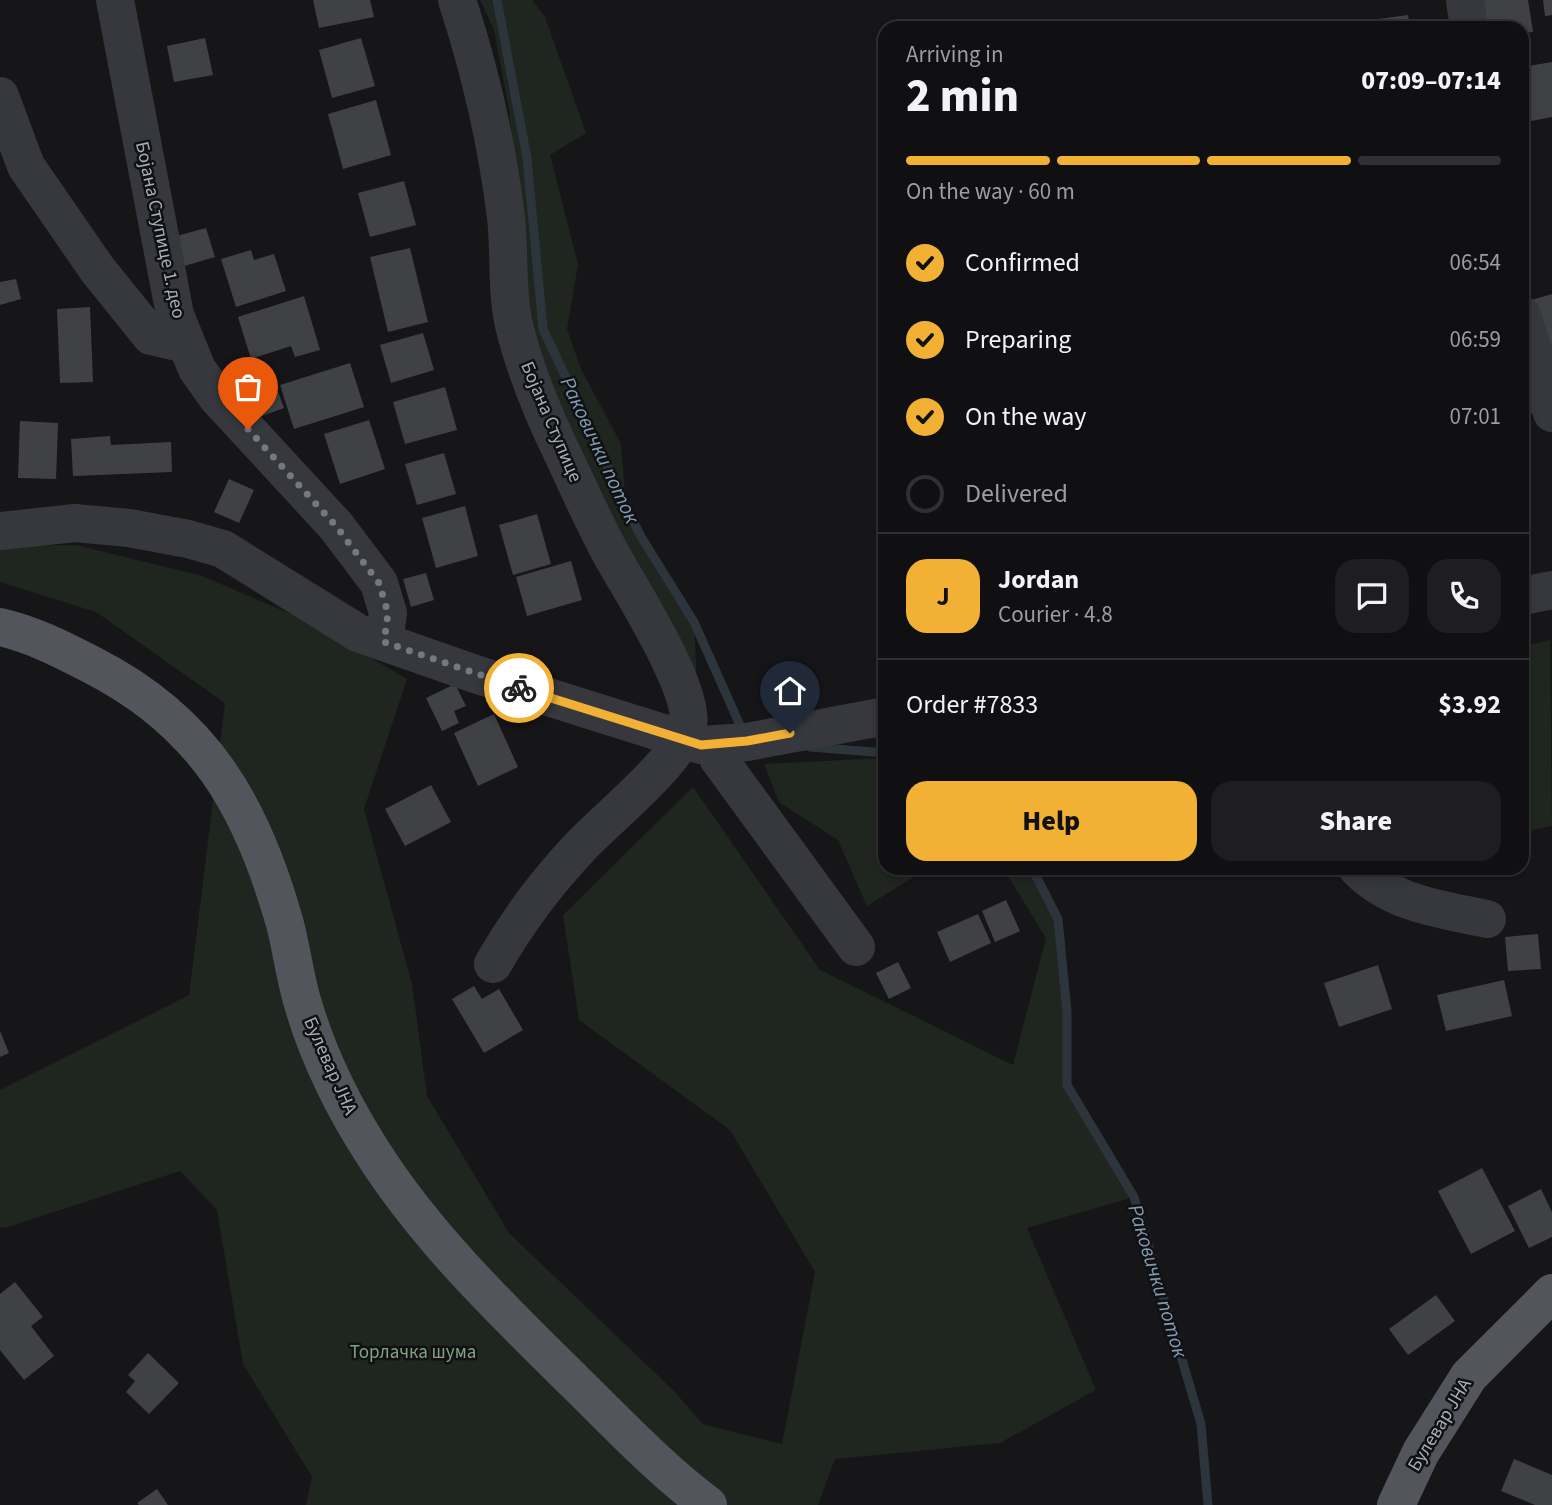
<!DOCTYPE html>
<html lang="en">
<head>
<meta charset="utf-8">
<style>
	:root { --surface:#101012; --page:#1e1e20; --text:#f1f3f6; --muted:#9c9d9f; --line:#303032; --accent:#f2b134 }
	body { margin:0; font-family:"Source Sans 3",sans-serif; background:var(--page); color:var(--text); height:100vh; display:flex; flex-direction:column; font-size:26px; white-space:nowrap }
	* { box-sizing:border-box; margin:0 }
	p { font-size:23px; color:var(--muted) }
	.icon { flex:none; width:38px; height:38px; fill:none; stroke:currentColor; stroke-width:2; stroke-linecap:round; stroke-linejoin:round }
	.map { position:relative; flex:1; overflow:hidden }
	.panel { position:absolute; left:878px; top:21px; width:651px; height:854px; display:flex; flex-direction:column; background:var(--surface); border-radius:21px; box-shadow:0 4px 10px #0003,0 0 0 2px var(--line) }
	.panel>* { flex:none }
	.pin { position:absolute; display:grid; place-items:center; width:60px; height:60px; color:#fff; margin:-72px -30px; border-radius:50% 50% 50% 0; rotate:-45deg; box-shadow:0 0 7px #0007 }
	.pin .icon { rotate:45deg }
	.courier { position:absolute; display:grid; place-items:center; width:70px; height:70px; margin:-35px; border:5px solid #f2b134; border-radius:50%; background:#fff; color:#222; box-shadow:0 2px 9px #0007 }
	.overview em { font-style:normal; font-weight:800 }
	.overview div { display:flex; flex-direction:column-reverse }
	.overview { display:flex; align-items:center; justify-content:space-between; height:119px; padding:0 28px }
	h1 { font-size:46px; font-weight:800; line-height:52px }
	.bar { display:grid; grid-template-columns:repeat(4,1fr); gap:10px 7px; align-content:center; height:84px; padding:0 28px }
	.bar i { height:9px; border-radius:5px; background:var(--line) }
	.bar .current { background:var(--accent) }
	.bar p { grid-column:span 4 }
	.line { display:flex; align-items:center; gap:18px; padding:0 28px; border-top:2px solid var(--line) }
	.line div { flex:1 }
	.round { display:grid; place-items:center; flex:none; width:74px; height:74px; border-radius:21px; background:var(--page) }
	ol { padding:0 28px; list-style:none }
	li { display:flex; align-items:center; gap:21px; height:77px }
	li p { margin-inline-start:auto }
	li .icon { padding:7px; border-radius:50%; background:var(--accent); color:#111; stroke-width:4 }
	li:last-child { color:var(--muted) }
	li i { width:38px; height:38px; border:4px solid var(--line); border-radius:50% }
	.action { display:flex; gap:14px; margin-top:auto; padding:14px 28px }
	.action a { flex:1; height:80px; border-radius:21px; background:var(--accent); color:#111; font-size:28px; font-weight:800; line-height:80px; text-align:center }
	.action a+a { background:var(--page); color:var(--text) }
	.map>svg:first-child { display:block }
	.green { fill:#1e261f }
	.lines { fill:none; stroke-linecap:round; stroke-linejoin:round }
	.stream { stroke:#2c353c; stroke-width:9 }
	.building { fill:#404145 }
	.minor { stroke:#37383d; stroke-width:38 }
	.major { stroke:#53555c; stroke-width:38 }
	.done { stroke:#757880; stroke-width:7; stroke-dasharray:0 12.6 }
	.route { stroke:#f2b134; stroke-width:9 }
	.labels { text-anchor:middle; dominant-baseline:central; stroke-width:5; stroke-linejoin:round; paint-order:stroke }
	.street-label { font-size:19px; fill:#a8adb8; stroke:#111113 }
	.park-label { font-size:19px; fill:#7fa381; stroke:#111113 }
	.water-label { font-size:21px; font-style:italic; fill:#7f9bb3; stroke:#111113 }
</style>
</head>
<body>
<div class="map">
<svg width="1552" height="1505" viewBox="0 0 1552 1505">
	<rect width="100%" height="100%" fill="#161618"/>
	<g class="green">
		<polygon points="480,0 532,0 545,17 586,133 550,155 578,264 567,329 581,369 621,444 626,505 640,535 694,622 697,687 546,383 531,318 509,110 494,30"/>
		<polygon points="76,545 202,576 310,622 407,679 364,809 412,984 427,1096 509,1233 674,1391 703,1424 782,1444 815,1272 730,1130 579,1020 563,915 693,787 820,970 1013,1065 1046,938 1003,868 1032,868 1058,919 1067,1012 1067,1085 1134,1197 1027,1228 1096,1390 1000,1443 835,1459 818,1505 306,1505 312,1477 243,1364 217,1210 180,1171 5,1228 0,1227 0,1090 189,995 225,703 96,612 0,582 0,546"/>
		<polygon points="1550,640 1552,826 1523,832 1523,646"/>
		<polygon points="885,758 886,868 997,868 917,875 867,906 838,840 779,802 764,764"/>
	</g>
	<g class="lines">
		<g class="stream">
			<polyline points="497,0 527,158 543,329 640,535 694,622 743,732"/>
			<polyline points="810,747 886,753"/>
			<polyline points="1032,868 1058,919 1067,1012 1067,1085 1134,1197 1201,1424 1208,1505"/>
		</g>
	</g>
	<g class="building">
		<polygon points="313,0 370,0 374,17 319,28"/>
		<polygon points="1483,0 1528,0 1533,32 1522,33 1522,28 1487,28"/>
		<polygon points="1543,0 1552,0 1552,15 1545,16"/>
		<polygon points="1408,15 1410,28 1372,28 1371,20"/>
		<polygon points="205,38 213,75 174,82 167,46"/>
		<polygon points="361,38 375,86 332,98 319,50"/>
		<polygon points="1552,62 1552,117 1522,123 1522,67"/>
		<polygon points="376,100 391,155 343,169 328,114"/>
		<polygon points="404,181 416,225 370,237 358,193"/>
		<polygon points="206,228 215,257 181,267 173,237"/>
		<polygon points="410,248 428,322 388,332 370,257"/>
		<polygon points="251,250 254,260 274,254 286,291 236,307 221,259"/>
		<polygon points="16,279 21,299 0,305 0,282"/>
		<polygon points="1552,294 1552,361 1528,301"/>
		<polygon points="304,296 320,350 295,357 291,346 251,359 238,317"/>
		<polygon points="90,307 93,382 60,383 57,309"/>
		<polygon points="423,333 434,370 391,383 380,345"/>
		<polygon points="350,363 364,407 294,429 280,385"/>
		<polygon points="1522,370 1541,411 1522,416"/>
		<polygon points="274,381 284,408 251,420 241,393"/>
		<polygon points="445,387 457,430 405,444 393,402"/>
		<polygon points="369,420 385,469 340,484 324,434"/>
		<polygon points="20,421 58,423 56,479 18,478"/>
		<polygon points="110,436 111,445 171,442 172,472 73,476 71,439"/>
		<polygon points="444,453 456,494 417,505 405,464"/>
		<polygon points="229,479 254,490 239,523 214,512"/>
		<polygon points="465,506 478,556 436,568 422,518"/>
		<polygon points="537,514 551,564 513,575 499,525"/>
		<polygon points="571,561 582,600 527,616 516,577"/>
		<polygon points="426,573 434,600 411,607 403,579"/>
		<polygon points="455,684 466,706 454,711 459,723 442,731 426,698"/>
		<polygon points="494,714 518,767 478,786 454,733"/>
		<polygon points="431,785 451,822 405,846 385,809"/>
		<polygon points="1006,900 1020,931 995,942 982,911"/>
		<polygon points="978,914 991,943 950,962 937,932"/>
		<polygon points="1538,934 1541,969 1508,971 1505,937"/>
		<polygon points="898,962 911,988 889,999 876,973"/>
		<polygon points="1378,965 1392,1009 1339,1027 1324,983"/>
		<polygon points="1504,980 1512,1016 1446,1031 1437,995"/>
		<polygon points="474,986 482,999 499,989 523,1030 484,1053 452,999"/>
		<polygon points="0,1031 9,1053 0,1057"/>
		<polygon points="1482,1168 1515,1231 1471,1254 1438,1191"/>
		<polygon points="1541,1189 1552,1212 1552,1237 1529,1248 1508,1206"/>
		<polygon points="15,1282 43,1317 31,1326 54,1356 24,1380 0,1350 0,1294"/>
		<polygon points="1436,1295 1455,1321 1408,1355 1389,1329"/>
		<polygon points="148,1353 179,1383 149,1414 126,1392 135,1381 128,1375"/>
		<polygon points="1514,1459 1552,1475 1552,1505 1535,1505 1501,1491"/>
		<polygon points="157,1489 168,1505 139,1505 137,1503"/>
	</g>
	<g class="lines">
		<g class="minor">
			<polyline points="115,0 175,315 197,369 217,397 336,526 379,583 388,613 384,642"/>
			<path d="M 457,0 C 480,70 497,144 506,217 C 510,252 506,290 514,325 C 525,371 543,414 564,457 C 579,489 594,523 611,554 C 630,589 696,690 688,726 C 680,760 605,820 580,847 C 546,883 517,922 493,964"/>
			<polyline points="1465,0 1469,28"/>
			<polyline points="0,96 26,166 97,269 151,336 186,344"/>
			<polyline points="1522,315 1552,413"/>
			<polyline points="0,531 75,523 129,528 188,539 223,549 358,633 478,675 701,745 747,742 886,716"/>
			<polyline points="1522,596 1552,590"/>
			<polyline points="714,746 718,758 856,947"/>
			<path d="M 1357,868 C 1392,904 1440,909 1487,919"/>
		</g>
		<g class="major">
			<path d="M 0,627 C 32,634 63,650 92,665 C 204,722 252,806 285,924 C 292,951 295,978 303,1004 C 318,1055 344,1108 373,1153 C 427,1238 503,1311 574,1381 C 618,1424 659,1468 708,1505"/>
			<polyline points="1396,1505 1421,1452 1469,1376 1552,1293"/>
		</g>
	</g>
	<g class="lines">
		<polyline class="done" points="248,429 336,526 379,583 388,613 384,642 519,688"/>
		<polyline class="route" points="519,688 701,745 747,741 790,733"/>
	</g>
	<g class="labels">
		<g class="street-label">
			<text transform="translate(160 230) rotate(78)">Бојана Ступице 1. део</text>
			<text transform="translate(551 422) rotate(67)">Бојана Ступице</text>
			<text transform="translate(330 1066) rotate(66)">Булевар ЈНА</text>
			<text transform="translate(1440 1425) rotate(-59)">Булевар ЈНА</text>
		</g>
		<g class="park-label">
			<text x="413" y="1352">Торлачка шума</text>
		</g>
		<g class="water-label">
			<text transform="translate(600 450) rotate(65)">Раковички поток</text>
			<text transform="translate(1158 1281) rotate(73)">Раковички поток</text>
		</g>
	</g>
</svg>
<div class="pin" style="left:248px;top:429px;background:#ea580c"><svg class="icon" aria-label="bag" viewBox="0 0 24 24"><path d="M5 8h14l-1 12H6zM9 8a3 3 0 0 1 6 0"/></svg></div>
<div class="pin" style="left:790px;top:733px;background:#1f2937"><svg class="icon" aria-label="home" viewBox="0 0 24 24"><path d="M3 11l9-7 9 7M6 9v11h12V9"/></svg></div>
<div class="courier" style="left:519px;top:688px"><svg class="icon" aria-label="bike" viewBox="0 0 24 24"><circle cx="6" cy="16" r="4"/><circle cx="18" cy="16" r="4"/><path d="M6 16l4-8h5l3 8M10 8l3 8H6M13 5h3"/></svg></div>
<section class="panel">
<div class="overview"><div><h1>2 min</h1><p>Arriving in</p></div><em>07:09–07:14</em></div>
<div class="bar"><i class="current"></i><i class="current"></i><i class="current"></i><i></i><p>On the way · 60 m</p></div>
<ol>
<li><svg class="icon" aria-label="check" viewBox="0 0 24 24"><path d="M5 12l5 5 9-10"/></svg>Confirmed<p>06:54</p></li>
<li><svg class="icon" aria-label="check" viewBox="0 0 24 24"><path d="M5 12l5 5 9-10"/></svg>Preparing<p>06:59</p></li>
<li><svg class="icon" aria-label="check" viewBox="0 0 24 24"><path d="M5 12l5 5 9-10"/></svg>On the way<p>07:01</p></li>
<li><i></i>Delivered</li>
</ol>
<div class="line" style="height:126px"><b class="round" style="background:var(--accent);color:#111">J</b><div><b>Jordan</b><p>Courier · 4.8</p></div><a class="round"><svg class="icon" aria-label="chat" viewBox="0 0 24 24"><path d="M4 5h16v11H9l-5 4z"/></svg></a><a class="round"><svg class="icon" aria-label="phone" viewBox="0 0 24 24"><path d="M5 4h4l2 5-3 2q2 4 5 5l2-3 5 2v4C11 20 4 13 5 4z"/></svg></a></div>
<div class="line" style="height:91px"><div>Order #7833</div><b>$3.92</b></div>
<div class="action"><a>Help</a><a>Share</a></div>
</section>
</div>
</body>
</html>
